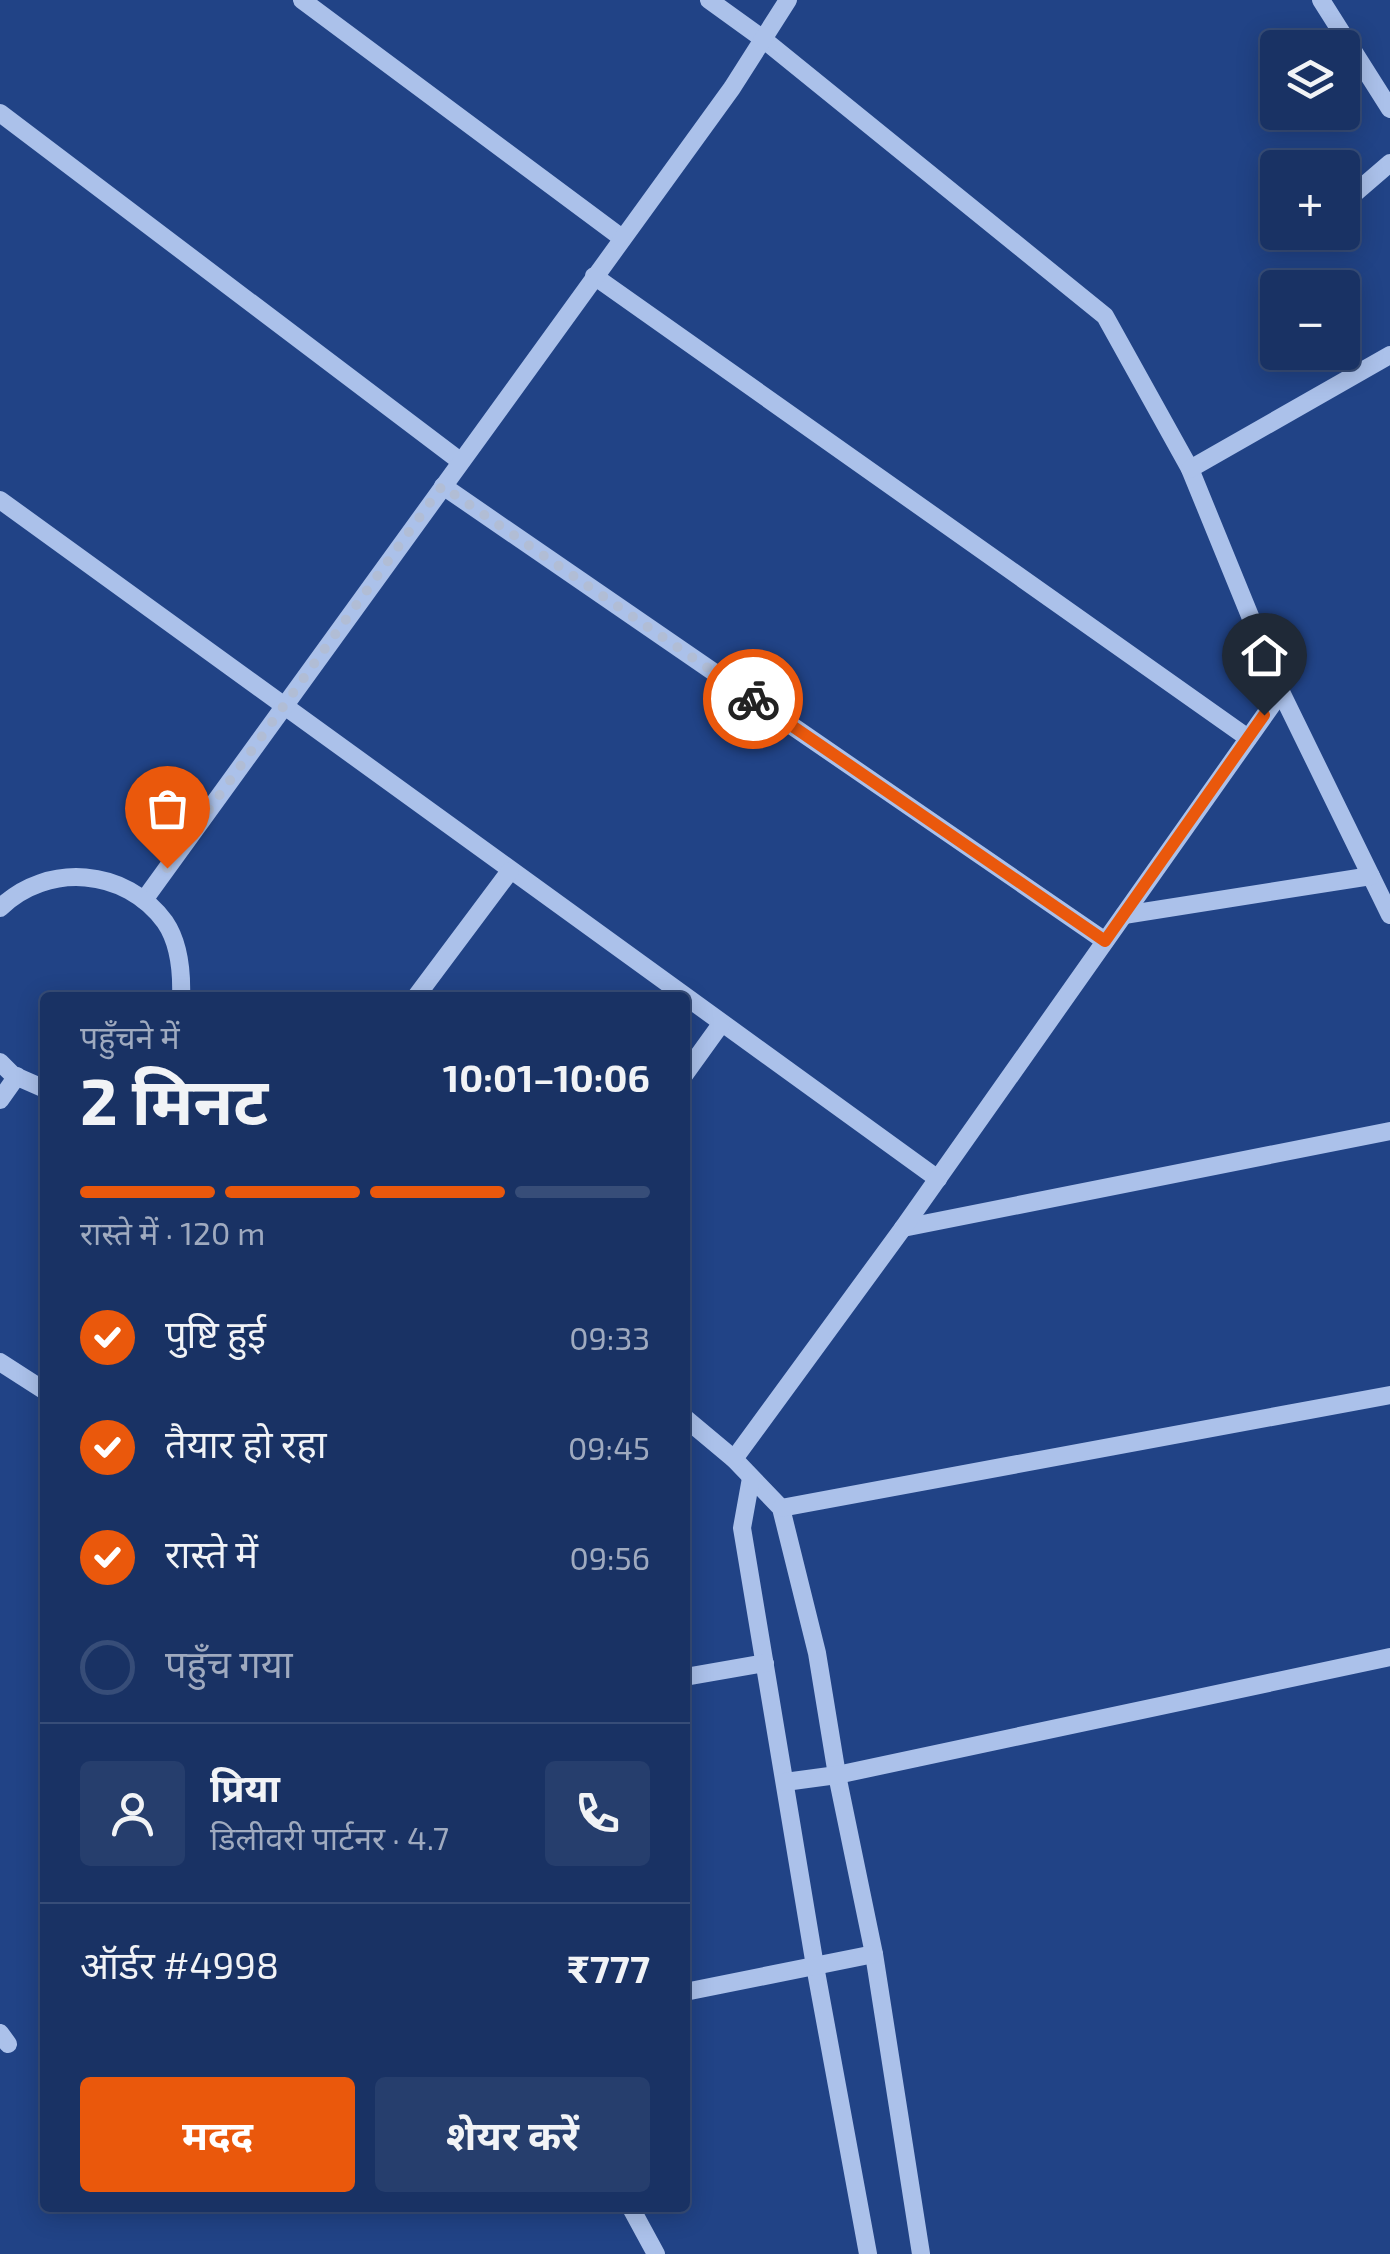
<!DOCTYPE html>
<html lang="hi">
<head>
<meta charset="utf-8">
<style>
	:root { --surface:#193264; --page:#263e6d; --text:#f1f3f6; --muted:#9faabf; --line:#374d78; --accent:#ea580c }
	body { margin:0; font-family:"Exo 2","Noto Sans Devanagari",sans-serif; background:var(--page); color:var(--text); height:100vh; display:flex; flex-direction:column; font-size:38px; white-space:nowrap }
	* { box-sizing:border-box; margin:0 }
	p { font-size:32px; color:var(--muted) }
	.icon { flex:none; width:55px; height:55px; fill:none; stroke:currentColor; stroke-width:2; stroke-linecap:round; stroke-linejoin:round }
	.map { position:relative; flex:1; overflow:hidden }
	.side { position:absolute; left:40px; top:992px; width:650px; height:1220px; display:flex; flex-direction:column; background:var(--surface); border-radius:10px; box-shadow:0 5px 25px #0003,0 0 0 2px var(--line) }
	.side>* { flex:none }
	.controls { position:absolute; left:1260px; top:30px; display:grid; gap:20px }
	.controls a { display:grid; place-items:center; width:100px; height:100px; border-radius:10px; background:var(--surface); box-shadow:0 5px 25px #0003,0 0 0 2px var(--line); font-size:50px }
	.pin { position:absolute; display:grid; place-items:center; width:85px; height:85px; color:#fff; margin:-102px -42px; border-radius:50% 50% 50% 0; rotate:-45deg; box-shadow:0 0 10px #0007 }
	.pin .icon { rotate:45deg }
	.courier { position:absolute; display:grid; place-items:center; width:100px; height:100px; margin:-50px; border:8px solid #ea580c; border-radius:50%; background:#fff; color:#222; box-shadow:0 2px 12px #0007 }
	.overview em { font-style:normal; font-weight:700 }
	.overview div { display:flex; flex-direction:column-reverse }
	.overview { display:flex; align-items:center; justify-content:space-between; height:170px; padding:0 40px }
	h1 { font-size:65px; font-weight:700; line-height:75px }
	.bar { display:grid; grid-template-columns:repeat(4,1fr); gap:15px 10px; align-content:center; height:120px; padding:0 40px }
	.bar i { height:12px; border-radius:8px; background:var(--line) }
	.bar .selected { background:var(--accent) }
	.bar p { grid-column:span 4 }
	.line { display:flex; align-items:center; gap:25px; padding:0 40px; border-top:2px solid var(--line) }
	.line div { flex:1 }
	.round { display:grid; place-items:center; flex:none; width:105px; height:105px; border-radius:10px; background:var(--page) }
	ol { padding:0 40px; list-style:none }
	li { display:flex; align-items:center; gap:30px; height:110px }
	li p { margin-inline-start:auto }
	li .icon { padding:10px; border-radius:50%; background:var(--accent); color:#fff; stroke-width:4 }
	li:last-child { color:var(--muted) }
	li i { width:55px; height:55px; border:5px solid var(--line); border-radius:50% }
	.button { display:flex; gap:20px; margin-top:auto; padding:20px 40px }
	.button a { flex:1; height:115px; border-radius:10px; background:var(--accent); color:#fff; font-size:40px; font-weight:700; line-height:115px; text-align:center }
	.button a+a { background:var(--page); color:var(--text) }
	.map>svg:first-child { display:block }
	.lines { fill:none; stroke-linecap:round; stroke-linejoin:round }
	.minor { stroke:#abc1ea; stroke-width:18 }
	.done { stroke:#b1bdd5; stroke-width:10; stroke-dasharray:0 18 }
	.route { stroke:#ea580c; stroke-width:12 }
</style>
</head>
<body>
<div class="map">
<svg width="1390" height="2254" viewBox="0 0 1390 2254">
	<rect width="100%" height="100%" fill="#214386"/>
	<g class="lines">
		<g class="minor">
			<polyline points="302,0 622,238"/>
			<polyline points="709,0 763,39 1105,316 1190,469 1281,692 1390,915"/>
			<polyline points="1321,0 1390,109"/>
			<polyline points="0,113 460,461"/>
			<polyline points="1347,200 1390,163"/>
			<polyline points="594,276 1248,738"/>
			<polyline points="1190,469 1390,355"/>
			<polyline points="443,486 1105,941"/>
			<polyline points="0,500 938,1179"/>
			<polyline points="144,900 732,88 788,0"/>
			<path d="M 0,908 C 47,862 126,868 165,922 C 180,944 182,972 181,998"/>
			<polyline points="1124,915 1371,876"/>
			<polyline points="415,998 510,871"/>
			<polyline points="0,1062 13,1075 45,1089"/>
			<polyline points="685,1074 721,1024"/>
			<polyline points="0,1100 17,1076"/>
			<polyline points="903,1228 1390,1131"/>
			<polyline points="0,1362 45,1391"/>
			<polyline points="685,1418 734,1459 781,1508 817,1653 837,1775 874,1954 921,2254"/>
			<polyline points="734,1459 903,1228 1281,692"/>
			<polyline points="751,1478 742,1528 815,1966 868,2254"/>
			<polyline points="781,1508 1390,1395"/>
			<polyline points="685,1677 765,1663"/>
			<polyline points="785,1782 837,1775 1390,1657"/>
			<polyline points="685,1992 874,1954"/>
			<polyline points="0,2033 8,2044"/>
			<polyline points="631,2208 656,2254"/>
		</g>
	</g>
	<g class="lines">
		<polyline class="done" points="167,868 442,486 753,699"/>
		<polyline class="route" points="753,699 1105,941 1264,715"/>
	</g>
</svg>
<div class="controls">
<a><svg class="icon" aria-label="layers" viewBox="0 0 24 24"><path d="M12 4l9 5-9 5-9-5zM3 14l9 5 9-5"/></svg></a>
<a>+</a>
<a>−</a>
</div>
<div class="pin" style="left:167px;top:868px;background:#ea580c"><svg class="icon" aria-label="bag" viewBox="0 0 24 24"><path d="M5 8h14l-1 12H6zM9 8a3 3 0 0 1 6 0"/></svg></div>
<div class="pin" style="left:1264px;top:715px;background:#1f2937"><svg class="icon" aria-label="home" viewBox="0 0 24 24"><path d="M3 11l9-7 9 7M6 9v11h12V9"/></svg></div>
<div class="courier" style="left:753px;top:699px"><svg class="icon" aria-label="bike" viewBox="0 0 24 24"><circle cx="6" cy="16" r="4"/><circle cx="18" cy="16" r="4"/><path d="M6 16l4-8h5l3 8M10 8l3 8H6M13 5h3"/></svg></div>
<section class="side">
<div class="overview"><div><h1>2 मिनट</h1><p>पहुँचने में</p></div><em>10:01–10:06</em></div>
<div class="bar"><i class="selected"></i><i class="selected"></i><i class="selected"></i><i></i><p>रास्ते में · 120 m</p></div>
<ol>
<li><svg class="icon" aria-label="check" viewBox="0 0 24 24"><path d="M5 12l5 5 9-10"/></svg>पुष्टि हुई<p>09:33</p></li>
<li><svg class="icon" aria-label="check" viewBox="0 0 24 24"><path d="M5 12l5 5 9-10"/></svg>तैयार हो रहा<p>09:45</p></li>
<li><svg class="icon" aria-label="check" viewBox="0 0 24 24"><path d="M5 12l5 5 9-10"/></svg>रास्ते में<p>09:56</p></li>
<li><i></i>पहुँच गया</li>
</ol>
<div class="line" style="height:180px"><a class="round"><svg class="icon" aria-label="person" viewBox="0 0 24 24"><circle cx="12" cy="8" r="4"/><path d="M4 21q1-7 8-7t8 7"/></svg></a><div><b>प्रिया</b><p>डिलीवरी पार्टनर · 4.7</p></div><a class="round"><svg class="icon" aria-label="phone" viewBox="0 0 24 24"><path d="M5 4h4l2 5-3 2q2 4 5 5l2-3 5 2v4C11 20 4 13 5 4z"/></svg></a></div>
<div class="line" style="height:130px"><div>ऑर्डर #4998</div><b>₹777</b></div>
<div class="button"><a>मदद</a><a>शेयर करें</a></div>
</section>
</div>
</body>
</html>
